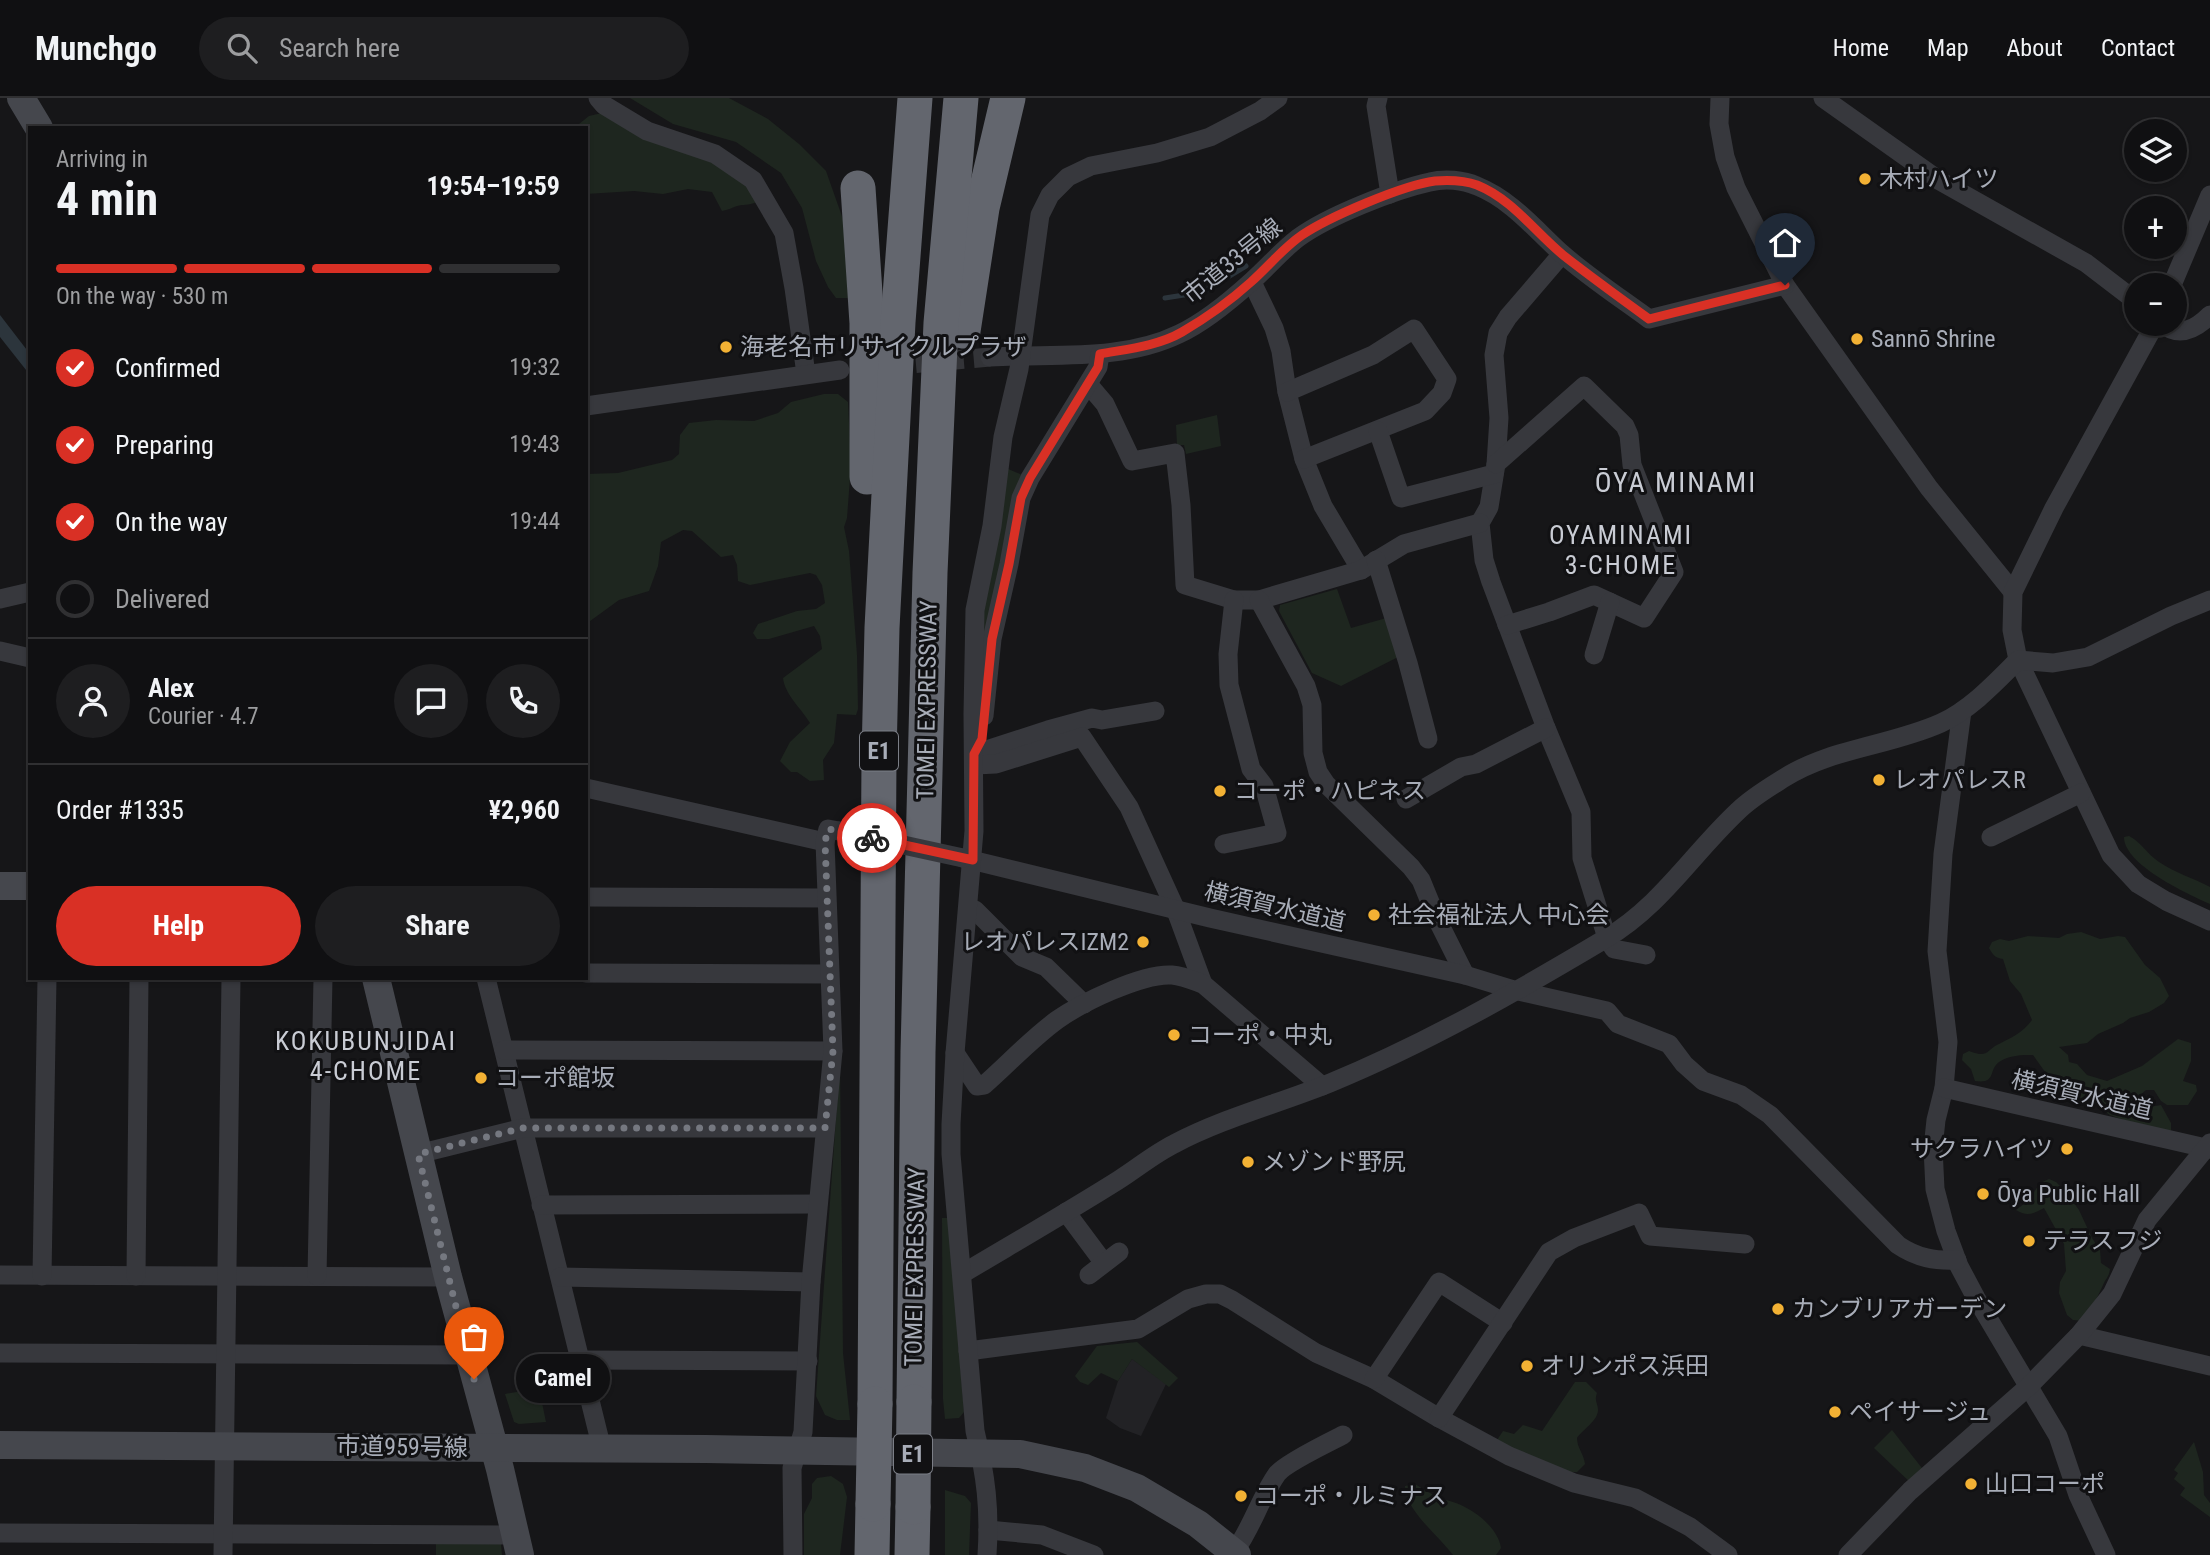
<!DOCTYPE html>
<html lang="en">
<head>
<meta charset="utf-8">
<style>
	:root { --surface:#101012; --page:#1e1e20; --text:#f1f3f6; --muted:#9c9d9f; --line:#303032; --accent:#d93025 }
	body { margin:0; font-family:"Roboto Condensed","Noto Sans JP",sans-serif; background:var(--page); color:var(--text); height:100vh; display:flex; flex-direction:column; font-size:26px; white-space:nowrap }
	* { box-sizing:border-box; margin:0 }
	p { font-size:23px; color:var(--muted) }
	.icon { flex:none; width:38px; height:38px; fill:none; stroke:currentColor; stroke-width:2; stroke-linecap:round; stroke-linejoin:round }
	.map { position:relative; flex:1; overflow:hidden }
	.details { position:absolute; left:28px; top:28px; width:560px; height:854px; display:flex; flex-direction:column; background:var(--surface); border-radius:0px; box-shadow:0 2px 5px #0004,0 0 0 2px var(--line) }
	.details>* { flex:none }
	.fabs { position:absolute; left:2124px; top:21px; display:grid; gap:14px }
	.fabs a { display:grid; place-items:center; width:63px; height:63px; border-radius:50%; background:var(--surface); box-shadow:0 2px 5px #0004,0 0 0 2px var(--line); font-size:35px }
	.pin { position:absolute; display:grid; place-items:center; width:60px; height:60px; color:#fff; margin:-72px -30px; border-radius:50% 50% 50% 0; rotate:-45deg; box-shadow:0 0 7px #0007 }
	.pin .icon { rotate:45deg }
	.courier { position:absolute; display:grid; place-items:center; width:70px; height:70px; margin:-35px; border:5px solid #d93025; border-radius:50%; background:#fff; color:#222; box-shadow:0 2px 9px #0007 }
	.bubble { position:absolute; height:49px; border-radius:24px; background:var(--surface); box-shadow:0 2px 5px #0004,0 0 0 2px var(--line); font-size:23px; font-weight:700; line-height:49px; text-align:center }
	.headline em { font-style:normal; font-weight:700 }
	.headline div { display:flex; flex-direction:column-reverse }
	.headline { display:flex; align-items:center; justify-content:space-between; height:119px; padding:0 28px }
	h1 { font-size:46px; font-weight:700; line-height:52px }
	.bar { display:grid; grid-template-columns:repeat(4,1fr); gap:10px 7px; align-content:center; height:84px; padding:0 28px }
	.bar i { height:9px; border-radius:5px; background:var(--line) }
	.bar .active { background:var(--accent) }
	.bar p { grid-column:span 4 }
	.line { display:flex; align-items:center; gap:18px; padding:0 28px; border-top:2px solid var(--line) }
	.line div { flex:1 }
	.round { display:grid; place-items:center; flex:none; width:74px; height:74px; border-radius:37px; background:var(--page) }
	ol { padding:0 28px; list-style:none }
	li { display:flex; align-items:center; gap:21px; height:77px }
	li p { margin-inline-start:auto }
	li .icon { padding:7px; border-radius:50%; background:var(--accent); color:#fff; stroke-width:4 }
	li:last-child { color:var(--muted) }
	li i { width:38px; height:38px; border:4px solid var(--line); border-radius:50% }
	.button { display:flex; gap:14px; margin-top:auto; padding:14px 28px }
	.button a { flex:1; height:80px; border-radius:42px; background:var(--accent); color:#fff; font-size:28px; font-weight:700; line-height:80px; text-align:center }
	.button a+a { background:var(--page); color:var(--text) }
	header { display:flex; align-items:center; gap:42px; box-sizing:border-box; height:98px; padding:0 35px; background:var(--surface); border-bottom:2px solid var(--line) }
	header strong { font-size:33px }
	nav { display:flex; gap:38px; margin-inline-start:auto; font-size:24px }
	.search { width:490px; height:63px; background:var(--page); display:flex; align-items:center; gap:18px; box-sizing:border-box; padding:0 24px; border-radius:38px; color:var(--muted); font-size:26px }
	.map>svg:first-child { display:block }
	.built { fill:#222225 }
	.green { fill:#1e261f }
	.water { fill:#2c353c }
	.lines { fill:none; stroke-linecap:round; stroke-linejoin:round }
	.stream { stroke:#2c353c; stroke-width:5 }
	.street-tunnel { stroke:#333438; stroke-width:19; stroke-dasharray:19 10; stroke-linecap:butt }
	.street { stroke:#37383d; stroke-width:19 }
	.secondary { stroke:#45474d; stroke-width:28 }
	.highway { stroke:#63666e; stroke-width:35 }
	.street-bridge { stroke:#37383d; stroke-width:19 }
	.highway-bridge { stroke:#63666e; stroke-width:35 }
	.done { stroke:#757880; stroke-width:7; stroke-dasharray:0 12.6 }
	.route { stroke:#d93025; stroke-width:9 }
	.poi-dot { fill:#f2b134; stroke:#111113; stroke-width:2.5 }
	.labels { text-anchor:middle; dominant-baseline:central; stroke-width:6; stroke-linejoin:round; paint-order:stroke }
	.shield { fill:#111113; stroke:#7b7e86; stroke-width:2 }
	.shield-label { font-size:23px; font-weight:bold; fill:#a8adb8 }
	.poi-label { font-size:24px; fill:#a8adb8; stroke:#111113; text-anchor:start }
	.street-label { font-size:24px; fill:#a8adb8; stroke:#111113 }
	.neighbourhood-label { font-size:26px; letter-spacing:2px; fill:#c9ccd4; stroke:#111113 }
	.quarter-label { font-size:28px; letter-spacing:2px; fill:#c9ccd4; stroke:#111113 }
</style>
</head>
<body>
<header>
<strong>Munchgo</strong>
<div class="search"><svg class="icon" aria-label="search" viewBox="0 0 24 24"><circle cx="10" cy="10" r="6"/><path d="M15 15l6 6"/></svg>Search here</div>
<nav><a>Home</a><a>Map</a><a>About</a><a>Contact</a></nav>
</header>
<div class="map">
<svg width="2210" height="1457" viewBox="0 0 2210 1457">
	<rect width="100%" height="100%" fill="#161618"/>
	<polygon class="built" points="1132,1261 1166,1286 1141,1338 1120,1330 1106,1320 1118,1283"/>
	<g class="green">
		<polygon points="630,0 729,0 768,21 799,46 826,73 844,124 848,200 836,200 828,189 816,163 802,110 781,75 736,44 673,26"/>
		<path d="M 602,15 L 705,59 L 744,83 L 757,104 C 747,108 744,106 737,108 C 731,110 728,112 722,113 L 712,94 L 688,91 L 663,96 L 634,93 L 586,96 L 586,30 L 574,30 L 589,18 Z"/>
		<path d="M 824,296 L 838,296 L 848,304 L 851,367 L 847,420 L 844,429 L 849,453 L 857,557 L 858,611 L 856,617 L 837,616 L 834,645 L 823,662 L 824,682 L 810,683 L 797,674 L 791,674 L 780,663 L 790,644 L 810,625 C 801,610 785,597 783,580 L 822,551 L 820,538 L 814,528 L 769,541 L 757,541 L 753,535 L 758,526 L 797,513 L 816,511 L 825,505 L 822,487 L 816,477 L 810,475 L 750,487 L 738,483 L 737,467 L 733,457 L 721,459 L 692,433 L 683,432 L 661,444 L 658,468 L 649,493 L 619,502 L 586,526 L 586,376 L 618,375 L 672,362 L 679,356 L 680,337 L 689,325 L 716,322 L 754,323 L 778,315 L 791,304 Z"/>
		<polygon points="1217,317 1221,348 1186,356 1184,347 1177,347 1176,327"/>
		<polygon points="1006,370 1027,379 979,627 978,535"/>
		<polygon points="1337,491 1351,530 1390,519 1402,557 1341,588 1312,575 1279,513 1280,507"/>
		<path d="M 2129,738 C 2141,744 2147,756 2159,764 C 2175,775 2193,780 2210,789 L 2210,806 C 2188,796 2124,767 2124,739 Z"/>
		<path d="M 2081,834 L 2100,841 L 2118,838 L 2125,839 L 2145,867 L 2160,880 L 2169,898 L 2164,905 L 2149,914 L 2130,920 L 2123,925 L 2098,936 L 2087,945 L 2059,949 L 2068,957 L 2069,964 L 2077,966 L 2087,977 L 2107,983 L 2142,968 L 2178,941 L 2191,945 L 2191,963 L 2183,983 L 2196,987 L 2197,993 L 2188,1007 L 2167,1007 L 2161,1003 L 2154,992 L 2146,992 L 2139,998 L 2137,1005 L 2144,1010 L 2161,1007 L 2171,1025 L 2171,1032 L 2166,1037 L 2110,1017 L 2097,1008 L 2060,995 L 2033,957 C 2022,957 2009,957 1999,964 C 1988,972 1997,986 1975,983 L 1971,971 L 1962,962 L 1963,956 L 1969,953 C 1972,954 1978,956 1980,956 C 1987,957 1990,951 1995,948 C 2010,940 2022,936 2032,922 L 2021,896 L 2010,883 L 2003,861 C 1995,860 1993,857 1989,850 L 1992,844 L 2000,841 L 2009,843 L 2028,838 L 2059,840 L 2067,836 Z"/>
		<polygon points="840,965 843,1255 850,1322 837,1322 825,1317 816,1298"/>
		<path d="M 2049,1081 L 2056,1084 L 2065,1093 L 2079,1112 L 2092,1140 L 2100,1152 L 2101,1165 L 2110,1171 C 2109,1179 2106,1180 2103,1187 C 2097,1200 2092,1210 2084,1223 L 2073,1222 L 2067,1217 L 2059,1195 L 2060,1184 L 2066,1173 L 2064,1146 L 2044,1110 C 2033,1116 2027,1119 2016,1112 L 2029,1102 L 2040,1085 Z"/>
		<polygon points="942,1120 949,1120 964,1314 959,1320 945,1321 943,1301"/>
		<polygon points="1137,1244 1178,1280 1169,1289 1132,1261 1118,1283 1101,1275 1088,1287 1080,1284 1075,1278 1097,1248"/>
		<path d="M 1575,1284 L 1586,1284 L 1597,1295 C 1594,1303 1598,1305 1598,1312 C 1598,1323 1582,1332 1577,1340 C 1577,1350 1584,1356 1585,1366 L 1577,1374 L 1562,1374 L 1495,1345 L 1503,1333 L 1514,1336 L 1523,1327 L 1542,1333 Z"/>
		<polygon points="539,1290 546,1324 519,1326 514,1324 505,1296"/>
		<polygon points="1892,1332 1925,1374 1912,1386 1874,1350"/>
		<polygon points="2194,1344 2203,1374 2204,1397 2210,1405 2210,1419 2180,1397 2185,1390 2174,1381 2178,1375 2174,1372"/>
		<polygon points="831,1378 843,1386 847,1399 840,1457 804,1457 804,1416 812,1400 812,1386 817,1380"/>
		<path d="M 1415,1386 C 1423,1391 1431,1396 1440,1400 C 1445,1402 1451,1403 1456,1405 C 1475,1412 1498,1430 1501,1450 L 1496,1457 L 1453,1457 C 1440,1439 1404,1411 1405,1388 Z"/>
		<polygon points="945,1392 965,1398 971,1405 969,1457 945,1457"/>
		<polygon points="436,1445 501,1446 502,1457 436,1457"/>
	</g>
	<polygon class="water" points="0,217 30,256 30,277 0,239"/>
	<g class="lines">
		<polyline class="stream" points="1165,200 1203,194 1246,168"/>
		<polyline class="street-tunnel" points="887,268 990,259"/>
		<g class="street">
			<polyline points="598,0 604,7 647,33 715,56 753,82 784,135 794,190 806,276"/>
			<polyline points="1378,0 1376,8 1390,96"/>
			<polyline points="1720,0 1719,26 1725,59 1736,90 1785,187 1929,390 2013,494"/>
			<polyline points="1823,0 1940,83 2086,165 2137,204"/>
			<polyline points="1562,156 1508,219 1498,235 1494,257 1499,320 1496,366 1489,409 1480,425 1484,462 1491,484 1546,630 1581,714 1582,760 1607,840 1614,851 1646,857"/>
			<polyline points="1252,184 1274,230 1281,253 1287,294 1304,361 1323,408 1361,472"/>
			<polyline points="2172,187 2210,97"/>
			<polyline points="2155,226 2054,410 2013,494 2012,532 2018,562 2111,757 2138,786 2166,803 2210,823"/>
			<path d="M 2162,226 C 2180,240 2196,231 2210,217"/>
			<path d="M 990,259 C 1052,255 1121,264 1179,236 C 1205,224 1230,203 1252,183 C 1268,169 1281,153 1298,140 C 1328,118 1394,92 1430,84 C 1445,80 1463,82 1477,88 C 1510,101 1534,130 1560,154 C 1587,178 1619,199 1649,221 L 1785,187"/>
			<polyline points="1088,286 1105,306 1132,363 1175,355 1181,407 1185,487 1234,502 1259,502 1361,472 1404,446 1480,425"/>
			<polyline points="1287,294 1373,257 1414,231 1447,281 1442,295 1425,313 1304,361"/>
			<polyline points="586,308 840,272"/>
			<polyline points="1378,333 1401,400 1494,376"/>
			<polyline points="1496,366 1584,288 1625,328 1629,337 1632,367 1674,474 1644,520 1594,497 1549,514 1507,527"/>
			<polyline points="1376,462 1408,565 1428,641"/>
			<polyline points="0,501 30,494"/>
			<polyline points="1259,502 1306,588 1312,607 1313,655 1318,674 1326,686 1411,769 1421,782 1437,821 1465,877"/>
			<polyline points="0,553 30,560"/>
			<polyline points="1594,557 1610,504"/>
			<polyline points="1962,613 1943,756 1937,853 1948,944 1944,990 1936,1022 1933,1050 1935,1091 1946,1133 1959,1168 1976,1200 2058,1338 2078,1397 2106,1457"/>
			<polyline points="984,618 992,541 1009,466 1021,400 1030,380 1098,269 1100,256"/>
			<polyline points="974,656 1048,632 1092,620 1102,622 1155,613"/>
			<polyline points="975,667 996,666 1082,639 1129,709 1175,810 1203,886"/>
			<polyline points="586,690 825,744"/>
			<polyline points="1406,701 1461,669 1476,666 1546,630"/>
			<polyline points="1991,739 2081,695"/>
			<polyline points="1224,746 1277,735 1264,688 1251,671 1229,587 1228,556 1234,502"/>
			<path d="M 963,760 L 1210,820 L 1465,877 L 1514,892 L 1607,913 L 1618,926 L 1669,946 L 1684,966 L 1703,983 L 1741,997 L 1770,1017 L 1898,1147 C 1917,1160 1935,1163 1957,1162"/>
			<polyline points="586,799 826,800"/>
			<polyline points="968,811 975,812 1022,859 1046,869 1084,906"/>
			<polyline points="586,875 829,876"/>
			<polyline points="486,880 602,1351"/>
			<polyline points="504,952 833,953"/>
			<path d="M 955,955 L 977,988 L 984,987 C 1008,966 1031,941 1057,922 C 1081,905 1142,875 1172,877 C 1183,878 1192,882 1203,886 L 1322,988"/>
			<polyline points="1944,990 2210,1051"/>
			<polyline points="418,1056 523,1030 825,1030"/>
			<polyline points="541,1107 818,1106"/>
			<polyline points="1066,1114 1104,1165"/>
			<path d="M 962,1176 C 1014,1145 1066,1115 1117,1083 C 1136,1071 1154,1056 1174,1046 C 1223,1020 1278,1006 1330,985 C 1425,946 1516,894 1605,841 C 1661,808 1692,756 1738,713 C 1751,700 1768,690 1784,680 C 1831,650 1890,648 1941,625 C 1971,611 1995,585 2018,562 L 2053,565 L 2088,559 L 2171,518 L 2210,502"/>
			<polyline points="0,1177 448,1179"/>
			<polyline points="1089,1177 1119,1154"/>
			<polyline points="42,1178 47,880"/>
			<polyline points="136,1178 139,880"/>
			<polyline points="317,1178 323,880"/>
			<polyline points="560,1179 811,1184"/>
			<polyline points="2079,1237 2210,1268"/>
			<polyline points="968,1253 1138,1231 1188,1201 1206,1196 1220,1196 1232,1202 1316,1255 1374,1281 1439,1320 1509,1358 1574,1385 1635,1400 1690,1429 1728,1457"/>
			<polyline points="0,1255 467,1257"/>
			<polyline points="581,1262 808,1263"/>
			<polyline points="1374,1281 1439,1184 1503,1225"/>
			<polyline points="1439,1320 1549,1154 1574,1140 1639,1115 1650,1138 1745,1146"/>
			<polyline points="988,1432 1042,1437 1094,1457"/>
			<polyline points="0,1435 514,1437"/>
			<path d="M 1234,1454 C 1252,1430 1260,1400 1277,1376 C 1284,1366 1329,1344 1343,1337"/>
			<polyline points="223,1457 231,880"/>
			<polyline points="793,1457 792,1370 803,1334 811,1184 833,953 825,744 828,731 839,733"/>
			<path d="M 987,1457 C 990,1411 986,1378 975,1333 L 951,1056 L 951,1026 L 955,955 L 974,733 L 973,616 L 975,512 L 992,428 L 1003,339 L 1019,271 L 1040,117 L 1050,97 L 1068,79 L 1091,68 L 1157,55 L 1210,39 L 1260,13 L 1278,0"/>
			<polyline points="1848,1457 1910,1393 2028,1289 2079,1237 2112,1196 2147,1122 2210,1045"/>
		</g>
		<g class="secondary">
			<polyline points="21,0 39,30"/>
			<polyline points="0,788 30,788"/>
			<polyline points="376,880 448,1179 500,1371 520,1457"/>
			<polyline points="0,1347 706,1351 1020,1356 1085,1370 1137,1390 1198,1426 1237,1457"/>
		</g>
		<g class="highway">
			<polyline points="858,90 867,225 867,379"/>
			<polyline points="963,233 982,110 1008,0"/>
			<polyline points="914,1304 918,954 930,475 941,225 961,0"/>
			<polyline points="875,1306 879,659 882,530 898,224 915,0"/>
			<polyline points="872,1457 873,1406"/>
			<polyline points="912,1457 913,1409"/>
		</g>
		<polyline class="street-bridge" points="839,733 963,760"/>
		<g class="highway-bridge">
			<polyline points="873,1406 875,1306"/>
			<polyline points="913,1409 914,1304"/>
		</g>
	</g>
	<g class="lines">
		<polyline class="done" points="474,1281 418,1056 523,1030 825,1030 833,953 825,744 828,731 872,740"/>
		<path class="route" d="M 872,740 L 973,762 L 974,656 L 982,641 L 992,541 L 1009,466 L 1021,400 L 1030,380 L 1098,269 L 1100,256 C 1127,251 1158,248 1182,234 C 1206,220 1230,203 1251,184 C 1268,169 1283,150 1302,137 C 1329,119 1403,87 1435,83 C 1449,82 1463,82 1477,87 C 1512,101 1535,134 1563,157 C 1591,179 1620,200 1649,221 L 1785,187"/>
	</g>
	<g class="poi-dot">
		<circle cx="1865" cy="81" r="7"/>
		<circle cx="1857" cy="241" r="7"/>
		<circle cx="726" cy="249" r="7"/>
		<circle cx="1879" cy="682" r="7"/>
		<circle cx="1220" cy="693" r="7"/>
		<circle cx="1374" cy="817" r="7"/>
		<circle cx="1143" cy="844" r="7"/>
		<circle cx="1174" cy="937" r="7"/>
		<circle cx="481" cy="980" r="7"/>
		<circle cx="2067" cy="1051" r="7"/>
		<circle cx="1248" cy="1064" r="7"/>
		<circle cx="1983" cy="1096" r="7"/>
		<circle cx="2029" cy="1143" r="7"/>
		<circle cx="1778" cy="1211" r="7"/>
		<circle cx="1527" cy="1268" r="7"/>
		<circle cx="1835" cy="1314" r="7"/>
		<circle cx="1971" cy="1386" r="7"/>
		<circle cx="1241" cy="1398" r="7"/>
	</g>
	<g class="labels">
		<g class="shield">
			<rect x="860" y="633.5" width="38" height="39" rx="5"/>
			<rect x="894" y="1336.5" width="38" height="39" rx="5"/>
		</g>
		<g class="shield-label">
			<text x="879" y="653">E1</text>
			<text x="913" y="1356">E1</text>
		</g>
		<g class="poi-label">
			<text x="1879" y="81">木村ハイツ</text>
			<text x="1871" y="241">Sannō Shrine</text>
			<text x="740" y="249">海老名市リサイクルプラザ</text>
			<text x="1893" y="682">レオパレスR</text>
			<text x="1234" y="693">コーポ・ハピネス</text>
			<text x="1388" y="817">社会福祉法人 中心会</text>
			<text x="1129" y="844" text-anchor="end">レオパレスIZM2</text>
			<text x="1188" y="937">コーポ・中丸</text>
			<text x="495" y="980">コーポ館坂</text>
			<text x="2053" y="1051" text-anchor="end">サクラハイツ</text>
			<text x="1262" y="1064">メゾンド野尻</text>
			<text x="1997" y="1096">Ōya Public Hall</text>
			<text x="2043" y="1143">テラスフジ</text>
			<text x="1792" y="1211">カンブリアガーデン</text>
			<text x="1541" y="1268">オリンポス浜田</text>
			<text x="1849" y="1314">ペイサージュ</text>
			<text x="1985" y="1386">山口コーポ</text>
			<text x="1255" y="1398">コーポ・ルミナス</text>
		</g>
		<g class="street-label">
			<text transform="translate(1232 163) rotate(-39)">市道33号線</text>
			<text transform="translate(927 602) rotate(-89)">TOMEI EXPRESSWAY</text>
			<text transform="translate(1275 809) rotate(13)">横須賀水道道</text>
			<text transform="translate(2082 997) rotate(13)">横須賀水道道</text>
			<text transform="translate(915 1169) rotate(-89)">TOMEI EXPRESSWAY</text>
			<text transform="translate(402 1349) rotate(1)">市道959号線</text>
		</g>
		<g class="neighbourhood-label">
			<text x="1621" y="437">OYAMINAMI<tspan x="1621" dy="30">3-CHOME</tspan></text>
			<text x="366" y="943">KOKUBUNJIDAI<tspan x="366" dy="30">4-CHOME</tspan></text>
		</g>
		<g class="quarter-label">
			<text x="1676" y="384">ŌYA MINAMI</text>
		</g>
	</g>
</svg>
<div class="fabs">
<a><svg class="icon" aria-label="layers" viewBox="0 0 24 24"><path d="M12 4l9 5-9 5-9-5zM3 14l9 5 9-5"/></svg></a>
<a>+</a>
<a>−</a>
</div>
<div class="pin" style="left:474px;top:1281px;background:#ea580c"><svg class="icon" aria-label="bag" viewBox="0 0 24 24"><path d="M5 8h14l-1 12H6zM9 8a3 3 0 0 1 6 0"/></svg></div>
<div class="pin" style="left:1785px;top:187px;background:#1f2937"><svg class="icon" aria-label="home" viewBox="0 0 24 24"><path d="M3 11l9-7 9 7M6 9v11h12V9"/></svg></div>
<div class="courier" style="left:872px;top:740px"><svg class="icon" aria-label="bike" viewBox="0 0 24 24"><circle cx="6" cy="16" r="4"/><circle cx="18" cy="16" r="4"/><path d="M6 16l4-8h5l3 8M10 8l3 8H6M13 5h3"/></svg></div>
<div class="bubble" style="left:516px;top:1256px;width:94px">Camel</div>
<section class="details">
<div class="headline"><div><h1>4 min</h1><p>Arriving in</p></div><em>19:54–19:59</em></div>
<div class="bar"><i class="active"></i><i class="active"></i><i class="active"></i><i></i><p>On the way · 530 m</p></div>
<ol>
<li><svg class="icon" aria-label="check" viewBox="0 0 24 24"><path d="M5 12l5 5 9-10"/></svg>Confirmed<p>19:32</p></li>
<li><svg class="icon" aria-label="check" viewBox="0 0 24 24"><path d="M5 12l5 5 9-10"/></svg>Preparing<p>19:43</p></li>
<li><svg class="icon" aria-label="check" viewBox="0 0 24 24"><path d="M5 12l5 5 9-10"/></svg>On the way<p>19:44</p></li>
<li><i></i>Delivered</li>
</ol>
<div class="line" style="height:126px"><a class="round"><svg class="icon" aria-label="person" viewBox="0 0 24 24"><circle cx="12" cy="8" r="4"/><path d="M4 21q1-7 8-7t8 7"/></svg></a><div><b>Alex</b><p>Courier · 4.7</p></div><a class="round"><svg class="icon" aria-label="chat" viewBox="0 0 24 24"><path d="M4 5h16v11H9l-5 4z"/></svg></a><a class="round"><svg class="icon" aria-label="phone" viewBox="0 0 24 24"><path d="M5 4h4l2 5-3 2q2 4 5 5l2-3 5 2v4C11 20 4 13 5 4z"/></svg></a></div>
<div class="line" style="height:91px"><div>Order #1335</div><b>¥2,960</b></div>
<div class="button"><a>Help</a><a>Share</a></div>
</section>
</div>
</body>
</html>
